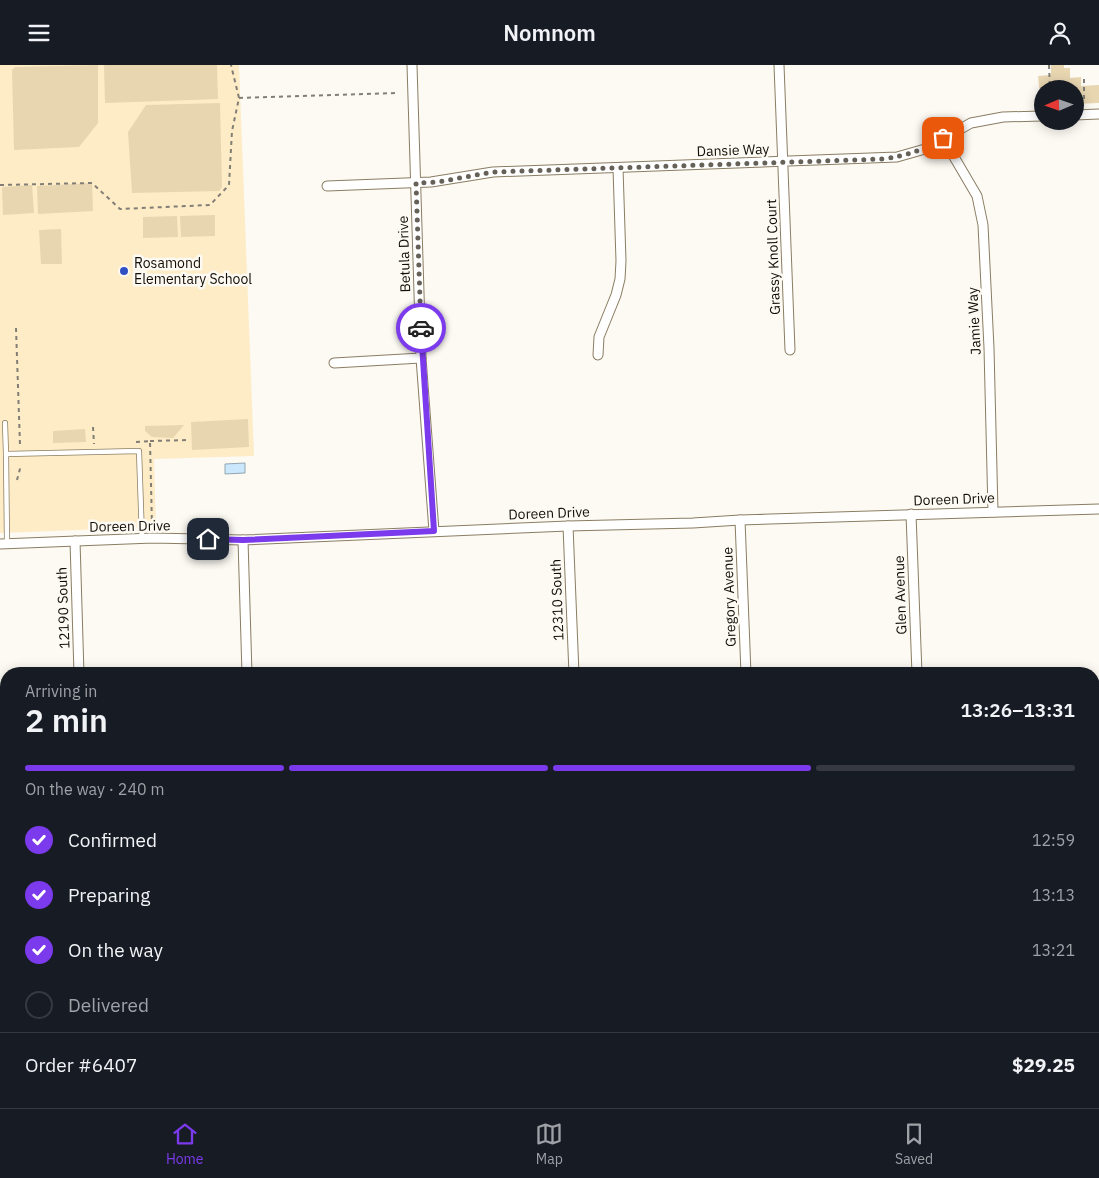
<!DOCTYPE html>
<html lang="en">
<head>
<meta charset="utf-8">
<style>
	:root { --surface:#171b24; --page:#242831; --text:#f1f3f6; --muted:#9ea1a6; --line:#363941; --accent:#7c3aed }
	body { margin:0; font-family:"IBM Plex Sans",sans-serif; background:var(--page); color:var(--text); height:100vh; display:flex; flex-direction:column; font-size:19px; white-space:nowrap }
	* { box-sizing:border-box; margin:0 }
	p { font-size:16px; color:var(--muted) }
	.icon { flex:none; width:28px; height:28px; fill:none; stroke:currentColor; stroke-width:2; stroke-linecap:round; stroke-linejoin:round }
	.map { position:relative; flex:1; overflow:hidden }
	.side { position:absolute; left:0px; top:602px; width:1100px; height:441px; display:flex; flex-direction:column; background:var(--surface); border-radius:20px 20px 0 0; box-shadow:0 2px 12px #0003 }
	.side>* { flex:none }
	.needle { width:32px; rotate:268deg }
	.fabs { position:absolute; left:1034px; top:15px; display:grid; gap:10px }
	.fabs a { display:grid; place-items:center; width:50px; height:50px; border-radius:50%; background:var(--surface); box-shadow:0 2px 12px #0003; font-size:25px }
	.pin { position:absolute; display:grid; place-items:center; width:42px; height:42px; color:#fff; margin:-21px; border-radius:10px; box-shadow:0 2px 8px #0006 }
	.courier { position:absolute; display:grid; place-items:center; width:50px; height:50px; margin:-25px; border:4px solid #7c3aed; border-radius:50%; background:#fff; color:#222; box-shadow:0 1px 6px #0007 }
	.head em { font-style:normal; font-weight:600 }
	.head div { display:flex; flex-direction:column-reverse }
	.head { display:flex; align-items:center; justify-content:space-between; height:85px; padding:0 25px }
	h1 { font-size:32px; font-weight:600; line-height:38px }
	.bar { display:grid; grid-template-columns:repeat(4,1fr); gap:8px 5px; align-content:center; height:60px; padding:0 25px }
	.bar i { height:6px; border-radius:4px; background:var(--line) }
	.bar .selected { background:var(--accent) }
	.bar p { grid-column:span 4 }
	.line { display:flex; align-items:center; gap:12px; padding:0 25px; border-top:1px solid var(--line) }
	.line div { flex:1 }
	ol { padding:0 25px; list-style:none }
	li { display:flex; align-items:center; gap:15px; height:55px }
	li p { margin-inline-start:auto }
	li .icon { padding:5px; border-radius:50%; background:var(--accent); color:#fff; stroke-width:4 }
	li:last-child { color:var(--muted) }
	li i { width:28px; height:28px; border:2px solid var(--line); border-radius:50% }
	header { display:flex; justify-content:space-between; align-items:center; height:65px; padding:0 25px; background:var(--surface); font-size:22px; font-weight:600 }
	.tab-bar { display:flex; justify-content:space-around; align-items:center; height:70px; border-top:1px solid var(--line); background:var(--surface); font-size:14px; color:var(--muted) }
	.tab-bar a { display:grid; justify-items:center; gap:2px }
	.tab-bar .selected { color:var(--accent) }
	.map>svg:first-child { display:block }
	.built { fill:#fdecc6 }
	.green { fill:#e8d6b1 }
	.water { fill:#cae7fb; stroke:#93a6b1 }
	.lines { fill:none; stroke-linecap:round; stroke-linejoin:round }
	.lane-casing { stroke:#8a7d62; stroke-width:6 }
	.street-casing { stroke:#8a7d62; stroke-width:11 }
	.path { stroke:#827e76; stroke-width:2; stroke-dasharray:4 4; stroke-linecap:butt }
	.lane { stroke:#fff; stroke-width:4.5 }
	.street { stroke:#fff; stroke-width:9 }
	.done { stroke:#656159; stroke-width:5; stroke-dasharray:0 9 }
	.route { stroke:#7c3aed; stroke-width:6 }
	.poi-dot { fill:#3050c1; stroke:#fdfaf4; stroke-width:2 }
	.labels { text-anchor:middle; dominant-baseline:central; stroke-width:5; stroke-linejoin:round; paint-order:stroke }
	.street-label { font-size:14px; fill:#130e05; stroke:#fdfaf4 }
	.poi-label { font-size:14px; fill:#130e05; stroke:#fdfaf4; text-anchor:start }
</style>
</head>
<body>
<header><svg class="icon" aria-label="menu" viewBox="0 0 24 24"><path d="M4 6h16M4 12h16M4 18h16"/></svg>Nomnom<svg class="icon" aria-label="person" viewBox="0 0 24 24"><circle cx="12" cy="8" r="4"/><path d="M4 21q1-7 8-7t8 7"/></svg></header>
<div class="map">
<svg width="1099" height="1043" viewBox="0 0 1099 1043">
	<rect width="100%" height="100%" fill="#fdfaf4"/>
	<polygon class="built" points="0,0 239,0 254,391 154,394 156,462 0,468"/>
	<g class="green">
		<polygon points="98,0 98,58 79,82 14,85 12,5 15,2"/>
		<polygon points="104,0 217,0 218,34 105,38"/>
		<polygon points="1051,0 1064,0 1064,3 1070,3 1070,13 1081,12 1081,21 1099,20 1099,38 1075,39 1075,24 1042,24 1042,40 1041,40 1038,11 1051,10"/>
		<polygon points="220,38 222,122 219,126 132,128 128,67 146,40"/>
		<polygon points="92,118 93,146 38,149 37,121"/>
		<polygon points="32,120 34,148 3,150 2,122"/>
		<polygon points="215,150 215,171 181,172 180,151"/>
		<polygon points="177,151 178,172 143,173 143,152"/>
		<polygon points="61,164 62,199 41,199 39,165"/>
		<polygon points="248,354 249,382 192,385 191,357"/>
		<polygon points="184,360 173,373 152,372 145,366 145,361"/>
		<polygon points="85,364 86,377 53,378 53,366"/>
	</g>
	<polygon class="water" points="245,398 245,408 225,409 225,399"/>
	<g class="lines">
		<g class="lane-casing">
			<g id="lane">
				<polyline points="5,358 6,389"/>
				<polyline points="7,478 6,389 139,386 142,473"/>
			</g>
		</g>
		<g class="street-casing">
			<g id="street">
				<polyline points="412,0 421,293 434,466"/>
				<polyline points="779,0 790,285"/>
				<polyline points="1075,50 1099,49"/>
				<polyline points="943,73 977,131 983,160 989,283 993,447"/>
				<polyline points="327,121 431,117 493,107 897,92 925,84 971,58 1003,52 1042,51"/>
				<polyline points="598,290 599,272 616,230 620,214 621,196 618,103"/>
				<polyline points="334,298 421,293"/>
				<polyline points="911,449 917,609"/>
				<polyline points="740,455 746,609"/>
				<polyline points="568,461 574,609"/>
				<polyline points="243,475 247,609"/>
				<polyline points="75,476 79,609"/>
				<polyline points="0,479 153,473 243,475 568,461 693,458 740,455 1099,444"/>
				<polyline points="86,1038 92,1043"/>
				<polyline points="262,1038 262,1041"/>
				<polyline points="761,1038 761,1043"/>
				<polyline points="933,1038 933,1043"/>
				<polyline points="8,1043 23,1038"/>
			</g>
		</g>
		<g class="path">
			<polyline points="1049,0 1050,24"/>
			<polyline points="1084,14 1084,35"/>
			<polyline points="239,33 396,28"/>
			<polyline points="0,120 92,118 120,144 210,140 229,120 232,66 239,33 231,0"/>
			<polyline points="16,263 20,380"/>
			<polyline points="93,362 94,379"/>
			<polyline points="150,376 189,375"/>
			<polyline points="136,377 150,376 152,462"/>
			<polyline points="17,415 21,400"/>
		</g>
		<use href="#lane" class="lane"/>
		<use href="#street" class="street"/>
	</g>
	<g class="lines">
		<path class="done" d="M 421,263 L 416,118 L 438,117 L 493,107 L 883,94 C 906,91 923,85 943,73"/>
		<polyline class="route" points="208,474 243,475 434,466 421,263"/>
	</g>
	<circle class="poi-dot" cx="124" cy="206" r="5"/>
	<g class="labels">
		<g class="street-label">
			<text transform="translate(733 85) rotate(-2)">Dansie Way</text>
			<text transform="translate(404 189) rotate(-92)">Betula Drive</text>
			<text transform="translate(773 192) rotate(-92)">Grassy Knoll Court</text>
			<text transform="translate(974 256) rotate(-93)">Jamie Way</text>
			<text transform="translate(954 434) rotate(-2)">Doreen Drive</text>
			<text transform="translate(549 448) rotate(-2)">Doreen Drive</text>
			<text transform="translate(130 461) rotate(-1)">Doreen Drive</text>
			<text transform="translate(900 530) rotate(-92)">Glen Avenue</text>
			<text transform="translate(729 532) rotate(-92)">Gregory Avenue</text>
			<text transform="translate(557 535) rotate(-92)">12310 South</text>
			<text transform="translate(63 543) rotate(-92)">12190 South</text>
		</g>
		<g class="poi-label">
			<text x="134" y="198">Rosamond<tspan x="134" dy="16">Elementary School</tspan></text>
		</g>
	</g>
</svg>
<div class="fabs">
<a><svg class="needle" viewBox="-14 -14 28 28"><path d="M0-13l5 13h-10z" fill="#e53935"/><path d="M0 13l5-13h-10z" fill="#9ea1a6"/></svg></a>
</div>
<div class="pin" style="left:943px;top:73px;background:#ea580c"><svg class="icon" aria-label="bag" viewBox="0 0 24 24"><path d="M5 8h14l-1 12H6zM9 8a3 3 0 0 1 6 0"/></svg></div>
<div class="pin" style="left:208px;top:474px;background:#1f2937"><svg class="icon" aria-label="home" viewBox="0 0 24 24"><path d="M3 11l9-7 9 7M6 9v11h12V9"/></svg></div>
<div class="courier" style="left:421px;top:263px"><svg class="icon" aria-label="car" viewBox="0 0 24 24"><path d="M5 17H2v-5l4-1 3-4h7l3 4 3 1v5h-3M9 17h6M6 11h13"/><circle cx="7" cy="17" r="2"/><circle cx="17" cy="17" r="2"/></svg></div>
<section class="side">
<div class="head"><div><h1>2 min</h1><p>Arriving in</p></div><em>13:26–13:31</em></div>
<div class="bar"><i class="selected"></i><i class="selected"></i><i class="selected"></i><i></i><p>On the way · 240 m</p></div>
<ol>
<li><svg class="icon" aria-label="check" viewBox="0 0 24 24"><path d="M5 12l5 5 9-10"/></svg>Confirmed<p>12:59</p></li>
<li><svg class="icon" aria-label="check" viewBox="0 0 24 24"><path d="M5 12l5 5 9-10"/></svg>Preparing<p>13:13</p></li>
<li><svg class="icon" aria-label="check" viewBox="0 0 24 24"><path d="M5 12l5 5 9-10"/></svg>On the way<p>13:21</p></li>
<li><i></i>Delivered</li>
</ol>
<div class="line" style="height:65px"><div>Order #6407</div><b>$29.25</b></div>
</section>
</div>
<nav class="tab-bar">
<a class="selected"><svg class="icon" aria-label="home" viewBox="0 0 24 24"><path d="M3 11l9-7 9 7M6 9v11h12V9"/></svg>Home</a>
<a><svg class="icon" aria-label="map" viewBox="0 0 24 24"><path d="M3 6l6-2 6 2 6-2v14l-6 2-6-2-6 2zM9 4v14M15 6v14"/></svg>Map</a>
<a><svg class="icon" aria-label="saved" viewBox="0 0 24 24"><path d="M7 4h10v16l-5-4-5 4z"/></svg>Saved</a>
</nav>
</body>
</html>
